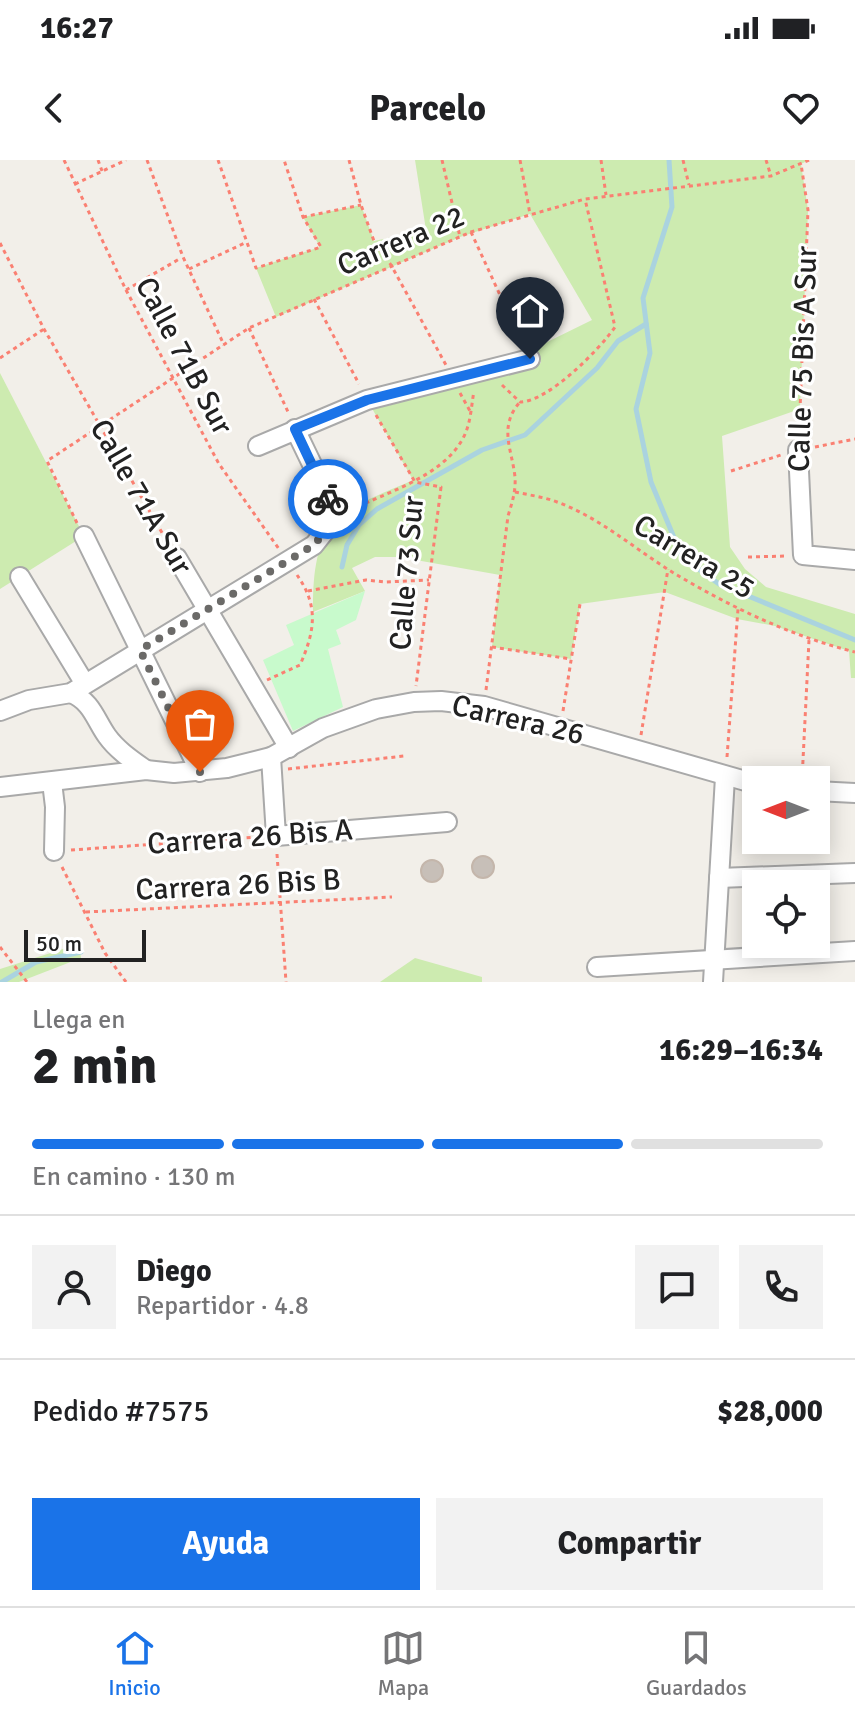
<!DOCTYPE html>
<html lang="es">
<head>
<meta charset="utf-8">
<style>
	:root { --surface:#fff; --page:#f2f2f2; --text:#202124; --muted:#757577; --line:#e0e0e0; --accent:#1a73e8 }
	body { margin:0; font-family:Signika,sans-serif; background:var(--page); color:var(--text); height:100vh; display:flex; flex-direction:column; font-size:30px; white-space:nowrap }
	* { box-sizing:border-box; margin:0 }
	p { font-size:26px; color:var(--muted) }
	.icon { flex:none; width:44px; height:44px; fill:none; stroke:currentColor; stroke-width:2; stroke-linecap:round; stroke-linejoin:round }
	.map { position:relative; height:822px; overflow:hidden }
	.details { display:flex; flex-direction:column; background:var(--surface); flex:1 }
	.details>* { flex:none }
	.needle { width:52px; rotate:270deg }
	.tools { position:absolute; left:742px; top:606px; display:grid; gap:16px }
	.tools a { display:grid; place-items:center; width:88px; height:88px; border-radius:0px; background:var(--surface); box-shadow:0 4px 20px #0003; font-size:40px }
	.scale { position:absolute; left:24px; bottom:20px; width:122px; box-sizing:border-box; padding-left:8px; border:4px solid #222; border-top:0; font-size:22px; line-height:28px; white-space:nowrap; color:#222; -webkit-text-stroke:6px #fff; paint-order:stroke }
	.pin { position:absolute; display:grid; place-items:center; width:68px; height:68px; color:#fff; margin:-82px -34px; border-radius:50% 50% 50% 0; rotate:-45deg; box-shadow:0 0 8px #0007 }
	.pin .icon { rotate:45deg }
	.courier { position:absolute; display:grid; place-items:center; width:80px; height:80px; margin:-40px; border:6px solid #1a73e8; border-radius:50%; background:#fff; color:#222; box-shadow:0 2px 10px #0007 }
	.headline em { font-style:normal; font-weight:700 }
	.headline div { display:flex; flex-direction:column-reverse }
	.headline { display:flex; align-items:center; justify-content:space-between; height:136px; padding:0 32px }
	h1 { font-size:52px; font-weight:700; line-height:60px }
	.bar { display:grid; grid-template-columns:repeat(4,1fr); gap:12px 8px; align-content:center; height:96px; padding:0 32px }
	.bar i { height:10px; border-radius:6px; background:var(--line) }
	.bar .current { background:var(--accent) }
	.bar p { grid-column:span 4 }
	.line { display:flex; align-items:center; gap:20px; padding:0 32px; border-top:2px solid var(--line) }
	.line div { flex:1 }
	.round { display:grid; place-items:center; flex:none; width:84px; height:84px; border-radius:0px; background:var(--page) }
	.action { display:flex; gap:16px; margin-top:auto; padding:16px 32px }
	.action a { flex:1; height:92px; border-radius:0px; background:var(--accent); color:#fff; font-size:32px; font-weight:700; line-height:92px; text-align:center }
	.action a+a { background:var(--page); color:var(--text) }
	.status { display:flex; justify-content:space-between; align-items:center; height:56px; padding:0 40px; background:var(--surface); direction:ltr }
	.status svg { height:22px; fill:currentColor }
	header { display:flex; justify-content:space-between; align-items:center; height:104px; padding:0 32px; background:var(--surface); font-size:36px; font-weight:700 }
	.menu { display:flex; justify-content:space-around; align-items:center; height:112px; border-top:2px solid var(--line); background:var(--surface); font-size:22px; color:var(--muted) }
	.menu a { display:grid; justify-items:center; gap:4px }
	.menu .current { color:var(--accent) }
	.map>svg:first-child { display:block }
	.grass { fill:#cdebb0 }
	.park { fill:#c8facc }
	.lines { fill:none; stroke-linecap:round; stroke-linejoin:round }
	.stream { stroke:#aad3df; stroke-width:5 }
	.building { fill:#c7bfb8; stroke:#c4b6ab; stroke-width:2 }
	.minor-casing { stroke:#a9a9a9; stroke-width:22 }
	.path { stroke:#fa8072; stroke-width:3; stroke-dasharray:4 4; stroke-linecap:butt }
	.minor { stroke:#fff; stroke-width:18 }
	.done { stroke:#6b6a68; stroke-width:8; stroke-dasharray:0 14.4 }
	.route { stroke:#1a73e8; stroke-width:10 }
	.labels { text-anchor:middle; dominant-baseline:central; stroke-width:6; stroke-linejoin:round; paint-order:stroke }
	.street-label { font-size:30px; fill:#222; stroke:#fff }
</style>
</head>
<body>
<div class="status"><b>16:27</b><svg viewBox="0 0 49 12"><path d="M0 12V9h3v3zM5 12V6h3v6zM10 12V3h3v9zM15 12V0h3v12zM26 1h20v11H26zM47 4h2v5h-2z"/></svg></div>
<header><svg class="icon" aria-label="back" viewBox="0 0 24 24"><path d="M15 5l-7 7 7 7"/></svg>Parcelo<svg class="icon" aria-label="heart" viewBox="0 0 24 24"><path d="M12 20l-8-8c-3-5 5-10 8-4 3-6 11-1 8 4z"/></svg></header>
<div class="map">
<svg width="855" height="822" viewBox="0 0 855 822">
	<rect width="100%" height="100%" fill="#f2efe9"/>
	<g class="grass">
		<path d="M 415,0 L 809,0 L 801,4 L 808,50 L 800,249 L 722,276 L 730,387 L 745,409 L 766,427 L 855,454 L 855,518 L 851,518 L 849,491 L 775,466 L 737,459 L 665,432 L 580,444 L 571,499 L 492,487 L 500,415 L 399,397 L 375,397 L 352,408 L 365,431 L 313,452 C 313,420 314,385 336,358 C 344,348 398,327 413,320 L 370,245 L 541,203 L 535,188 L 592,160 L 530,54 L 460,77 L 276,157 L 256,108 L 320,87 L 303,57 L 361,45 L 374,81 L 426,70 Z"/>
		<polygon points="0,213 84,376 0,429"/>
		<polygon points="79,784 81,798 19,822 0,822 0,809"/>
		<polygon points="415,798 482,817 482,822 380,822"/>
	</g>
	<polygon class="park" points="365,431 356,460 336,470 341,484 328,489 343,547 293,571 263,500 294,485 286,465"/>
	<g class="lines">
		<g class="stream">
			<polyline points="669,0 672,47 643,138 650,193 636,249 651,322 682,397 719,424 855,480"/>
			<polyline points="342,407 347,385 359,365 377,349 482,290 525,275 597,208 618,181 646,164"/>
			<polyline points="2,822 36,802 81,792"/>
		</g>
	</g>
	<g class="building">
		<circle cx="483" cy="707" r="11"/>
		<circle cx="432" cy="711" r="11"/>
	</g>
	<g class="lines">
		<g class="minor-casing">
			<g id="minor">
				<polyline points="258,286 367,240 530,199"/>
				<polyline points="798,290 803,395 855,400"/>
				<polyline points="84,376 200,612"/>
				<polyline points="177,398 289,588"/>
				<polyline points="20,417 85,524"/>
				<path d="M 71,533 C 92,542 95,559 107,576 C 117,590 132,600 146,610"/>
				<polyline points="0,551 29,540 71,533 314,385 337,356 295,269"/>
				<polyline points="271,597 276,676 447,662"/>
				<polyline points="52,622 55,647 54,691"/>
				<polyline points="0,627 146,610 174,613 227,608 271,597 323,568 376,549 414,542 441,541 484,546 756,624"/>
				<polyline points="816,631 855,633"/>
				<polyline points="719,718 855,713"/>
				<polyline points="597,807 855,791"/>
				<polyline points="713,822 725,617"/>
			</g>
		</g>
		<g class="path">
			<polyline points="64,0 126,130 219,304 279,389"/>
			<polyline points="98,0 102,11"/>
			<polyline points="147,0 183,97 224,185"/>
			<polyline points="218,0 256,108 321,87 303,57 284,0"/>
			<polyline points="349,0 361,45 374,81 391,105 446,205"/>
			<polyline points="442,0 460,77"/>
			<polyline points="520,0 530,54"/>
			<polyline points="601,0 606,35"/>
			<polyline points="683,0 689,25"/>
			<polyline points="766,0 771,16"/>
			<polyline points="75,24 126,0"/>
			<polyline points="303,57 361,45"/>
			<polyline points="471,72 523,185"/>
			<polyline points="0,83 44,169 168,383"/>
			<polyline points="189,109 247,82"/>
			<polyline points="126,130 181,98"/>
			<polyline points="314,139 359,224"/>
			<polyline points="249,168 289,254"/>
			<polyline points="0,198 44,169"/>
			<path d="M 502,225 L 520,242 C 548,242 600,189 615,167 L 585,39"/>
			<polyline points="460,233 470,251"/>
			<polyline points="376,255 415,322 441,327 416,526"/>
			<polyline points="799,275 808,50 801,4"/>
			<polyline points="815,287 855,279"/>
			<polyline points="731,311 781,295"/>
			<path d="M 515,332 C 529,335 544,337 557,342 C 601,358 637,391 677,415 C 733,448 791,476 855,492"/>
			<path d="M 351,350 C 387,332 441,317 462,280 C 471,265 471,247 474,231"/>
			<polyline points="77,363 47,301 249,168 471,72 585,39 771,16 809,0"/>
			<polyline points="748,397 787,396"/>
			<polyline points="308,431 366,420 386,422 429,420"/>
			<polyline points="492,487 571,499"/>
			<path d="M 267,520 L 300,505 C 315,471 319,446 297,415"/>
			<path d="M 486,530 L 508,356 C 512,343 516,331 515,317 C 512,289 498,267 520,242"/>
			<polyline points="563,551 580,444"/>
			<polyline points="641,575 668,409"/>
			<polyline points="727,597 738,449"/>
			<polyline points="288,609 404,596"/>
			<polyline points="802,620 809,480"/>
			<polyline points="71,690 259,677"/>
			<polyline points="277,694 286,822"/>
			<polyline points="62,707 105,793 126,822"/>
			<polyline points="86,752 392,737"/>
			<polyline points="0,787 27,822"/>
		</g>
		<use href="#minor" class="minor"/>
	</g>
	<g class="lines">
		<polyline class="done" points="200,612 140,490 314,385 337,356 328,339"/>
		<polyline class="route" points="328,339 295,269 367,240 530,199"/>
	</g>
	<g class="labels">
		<g class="street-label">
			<text transform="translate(401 81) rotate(-23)">Carrera 22</text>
			<text transform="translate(184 196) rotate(62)">Calle 71B Sur</text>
			<text transform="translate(803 199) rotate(-88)">Calle 75 Bis A Sur</text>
			<text transform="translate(141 337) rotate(60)">Calle 71A Sur</text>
			<text transform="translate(694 397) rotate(31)">Carrera 25</text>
			<text transform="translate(407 413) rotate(-85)">Calle 73 Sur</text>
			<text transform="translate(518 560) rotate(13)">Carrera 26</text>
			<text transform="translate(250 677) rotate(-4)">Carrera 26 Bis A</text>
			<text transform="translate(238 725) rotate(-3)">Carrera 26 Bis B</text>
		</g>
	</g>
</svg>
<div class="tools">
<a><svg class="needle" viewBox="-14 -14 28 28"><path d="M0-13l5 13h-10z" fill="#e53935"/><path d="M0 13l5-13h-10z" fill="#757577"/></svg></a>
<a><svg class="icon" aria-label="locate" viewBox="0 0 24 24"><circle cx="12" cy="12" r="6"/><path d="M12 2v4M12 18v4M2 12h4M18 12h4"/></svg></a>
</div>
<div class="scale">50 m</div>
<div class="pin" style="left:200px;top:612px;background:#ea580c"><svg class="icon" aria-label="bag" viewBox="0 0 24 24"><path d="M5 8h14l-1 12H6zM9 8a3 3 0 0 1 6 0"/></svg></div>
<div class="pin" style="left:530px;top:199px;background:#1f2937"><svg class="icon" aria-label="home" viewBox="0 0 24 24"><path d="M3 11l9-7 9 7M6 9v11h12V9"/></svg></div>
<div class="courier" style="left:328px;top:339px"><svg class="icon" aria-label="bike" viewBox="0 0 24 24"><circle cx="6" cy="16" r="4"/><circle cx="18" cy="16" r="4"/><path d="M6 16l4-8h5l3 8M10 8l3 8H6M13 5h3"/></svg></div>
</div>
<section class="details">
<div class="headline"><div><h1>2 min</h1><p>Llega en</p></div><em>16:29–16:34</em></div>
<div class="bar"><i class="current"></i><i class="current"></i><i class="current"></i><i></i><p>En camino · 130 m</p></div>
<div class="line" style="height:144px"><a class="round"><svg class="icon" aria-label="person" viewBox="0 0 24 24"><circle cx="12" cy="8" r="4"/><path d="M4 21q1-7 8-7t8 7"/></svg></a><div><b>Diego</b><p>Repartidor · 4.8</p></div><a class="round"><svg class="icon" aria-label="chat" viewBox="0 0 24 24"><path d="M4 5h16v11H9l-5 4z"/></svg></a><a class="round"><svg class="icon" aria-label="phone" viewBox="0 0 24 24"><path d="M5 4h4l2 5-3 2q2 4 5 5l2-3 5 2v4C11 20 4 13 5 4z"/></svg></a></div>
<div class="line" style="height:104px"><div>Pedido #7575</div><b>$28,000</b></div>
<div class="action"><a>Ayuda</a><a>Compartir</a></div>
</section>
<nav class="menu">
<a class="current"><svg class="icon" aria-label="home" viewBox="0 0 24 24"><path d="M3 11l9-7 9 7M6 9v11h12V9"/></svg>Inicio</a>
<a><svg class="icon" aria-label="map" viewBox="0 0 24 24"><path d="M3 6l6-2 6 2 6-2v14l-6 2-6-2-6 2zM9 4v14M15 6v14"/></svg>Mapa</a>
<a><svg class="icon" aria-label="saved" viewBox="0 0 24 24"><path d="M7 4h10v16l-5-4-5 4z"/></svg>Guardados</a>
</nav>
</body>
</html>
